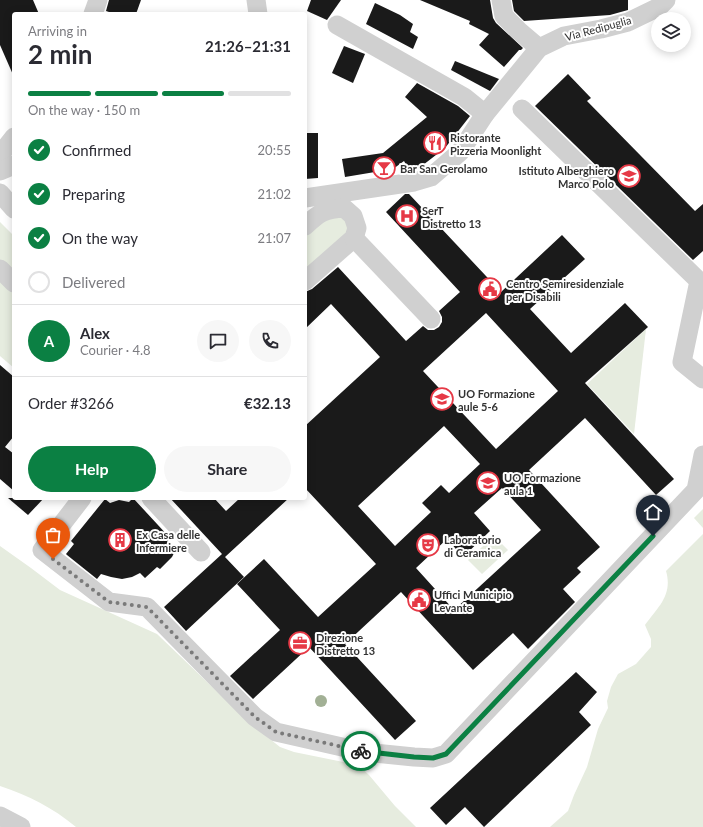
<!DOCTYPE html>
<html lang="en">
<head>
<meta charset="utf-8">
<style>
	:root { --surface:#fff; --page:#f7f7f7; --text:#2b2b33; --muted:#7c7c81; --line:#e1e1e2; --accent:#0b8043 }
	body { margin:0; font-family:Lato,sans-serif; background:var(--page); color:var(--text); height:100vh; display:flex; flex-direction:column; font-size:15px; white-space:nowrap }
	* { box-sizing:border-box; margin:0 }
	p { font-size:13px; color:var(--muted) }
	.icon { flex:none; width:22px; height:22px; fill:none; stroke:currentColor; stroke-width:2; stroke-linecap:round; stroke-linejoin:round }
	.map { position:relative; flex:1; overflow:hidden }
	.side { position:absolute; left:12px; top:12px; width:295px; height:488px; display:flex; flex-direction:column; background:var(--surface); border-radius:4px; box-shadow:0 2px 10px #0003 }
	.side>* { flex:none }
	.buttons { position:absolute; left:651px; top:12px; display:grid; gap:8px }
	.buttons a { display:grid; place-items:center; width:40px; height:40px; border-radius:50%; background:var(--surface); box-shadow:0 2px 10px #0003; font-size:20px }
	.pin { position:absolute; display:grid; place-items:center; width:34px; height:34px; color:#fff; margin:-41px -17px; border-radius:50% 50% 50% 0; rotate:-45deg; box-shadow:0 0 4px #0007 }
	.pin .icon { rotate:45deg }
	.courier { position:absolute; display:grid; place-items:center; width:40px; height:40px; margin:-20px; border:3px solid #0b8043; border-radius:50%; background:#fff; color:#222; box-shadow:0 1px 5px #0007 }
	.overview em { font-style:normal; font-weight:700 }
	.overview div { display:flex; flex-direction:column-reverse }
	.overview { display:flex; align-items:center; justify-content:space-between; height:68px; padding:0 16px }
	h1 { font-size:26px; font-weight:700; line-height:30px }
	.bar { display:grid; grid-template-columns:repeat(4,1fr); gap:6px 4px; align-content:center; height:48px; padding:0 16px }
	.bar i { height:5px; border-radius:3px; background:var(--line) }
	.bar .on { background:var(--accent) }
	.bar p { grid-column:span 4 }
	.line { display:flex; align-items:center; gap:10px; padding:0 16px; border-top:1px solid var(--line) }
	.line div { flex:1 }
	.round { display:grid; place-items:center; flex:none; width:42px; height:42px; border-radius:21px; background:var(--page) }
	ol { padding:0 16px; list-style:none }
	li { display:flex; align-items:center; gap:12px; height:44px }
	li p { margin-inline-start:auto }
	li .icon { padding:4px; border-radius:50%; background:var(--accent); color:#fff; stroke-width:4 }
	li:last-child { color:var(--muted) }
	li i { width:22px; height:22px; border:2px solid var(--line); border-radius:50% }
	.action { display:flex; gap:8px; margin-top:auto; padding:8px 16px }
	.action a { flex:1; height:46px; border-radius:24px; background:var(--accent); color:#fff; font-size:16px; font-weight:700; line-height:46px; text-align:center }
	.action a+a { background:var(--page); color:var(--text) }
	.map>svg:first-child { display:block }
	.green { fill:#e6ecdf }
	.building { fill:#1a1a1a; fill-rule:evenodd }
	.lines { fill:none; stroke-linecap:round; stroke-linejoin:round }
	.minor { stroke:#d0d0d0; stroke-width:19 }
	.tree { fill:#a2b095 }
	.done { stroke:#7a7a7a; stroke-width:4; stroke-dasharray:0 7.2 }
	.route { stroke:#0b8043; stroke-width:5 }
	.labels { text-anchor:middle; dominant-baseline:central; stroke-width:4; stroke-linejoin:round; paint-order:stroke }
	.street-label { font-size:11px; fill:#333; stroke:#fff }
	.poi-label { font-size:11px; font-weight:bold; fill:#333; stroke:#fff; text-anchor:start }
</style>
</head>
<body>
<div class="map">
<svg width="703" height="827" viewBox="0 0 703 827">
	<rect width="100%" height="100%" fill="#fff"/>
	<g class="green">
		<polygon points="344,216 350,233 305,276 305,234 322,217"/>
		<polygon points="0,222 14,236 14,275 0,261"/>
		<polygon points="0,281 14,291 14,368 0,356"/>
		<polygon points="646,329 634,434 587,384"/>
		<polygon points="703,509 703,528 694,518"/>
		<path d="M 703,534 L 703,827 L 550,827 L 568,811 L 574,795 L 587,767 L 598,729 L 608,708 L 607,701 L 611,687 L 618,674 L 636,664 L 651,647 L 651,639 L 645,625 C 658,607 673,595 666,571 Z"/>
		<polygon points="494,536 508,550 482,574 468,560"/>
		<path d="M 0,546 L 31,568 L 60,590 L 157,634 L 251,724 L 280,747 L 294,752 L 358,765 L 369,775 L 395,806 L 416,827 L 76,827 C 52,807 29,796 0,786 Z"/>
	</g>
	<g class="building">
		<polygon points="0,0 33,0 39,14 14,14 14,77 0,45"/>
		<polygon points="109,0 141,0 136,14 115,14 106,11"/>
		<polygon points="311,0 341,0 327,20 307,11"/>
		<polygon points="420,0 490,0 493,18 496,23 523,48 521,50 519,50 504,67 479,45 489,34 469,24 470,21"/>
		<polygon points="512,0 628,0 628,10 610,15 524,21 514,11"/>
		<polygon points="375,3 400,15 413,24 410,32 418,37 413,49 366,24"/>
		<polygon points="344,46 365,54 353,83 332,73"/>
		<polygon points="455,61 499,79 490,91 451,70"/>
		<polygon points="568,74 591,98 587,101 695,211 703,204 703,251 693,260 535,106"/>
		<polygon points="417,83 458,106 470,116 445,148 423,165 409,170 404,161 393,169 345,177 342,159 383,153 427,117 405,97"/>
		<polygon points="305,133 318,133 318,178 305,179"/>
		<path d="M 405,194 L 409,194 L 501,292 L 562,235 L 585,259 L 530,309 L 571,353 L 625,303 L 648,327 L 585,383 L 674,479 L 656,495 L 585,418 L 529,470 L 600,547 L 577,568 L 581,572 L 563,589 L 575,602 L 528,649 L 513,633 L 473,670 L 401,592 L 345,644 L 416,721 L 395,740 L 309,647 L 253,699 L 230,676 L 280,630 L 237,584 L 264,559 L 318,617 L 376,564 L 305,488 L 305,426 L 380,357 L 331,304 L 305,329 L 305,292 L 312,289 L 338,267 L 406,341 L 423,326 L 428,330 L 434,330 L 439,327 L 442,322 L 442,317 L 439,311 L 460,292 L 386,212 ZM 486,313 L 558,391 L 496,449 L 423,371 ZM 444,426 L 480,464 L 449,493 L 441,485 L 422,503 L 431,512 L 395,546 L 358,506 ZM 502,488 L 541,530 L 454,610 L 416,568 L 447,539 L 463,557 L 490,531 L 474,513 Z"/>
		<polygon points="0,365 14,377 14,436 5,447 14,454 14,491 0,479"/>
		<polygon points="8,498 44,498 28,515"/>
		<polygon points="133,498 170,538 167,542 175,551 172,557 160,569 157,567 145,578 140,573 132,577 122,579 111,577 101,574 97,579 67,555 66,554 74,544 71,541 105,499 110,503 119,500 129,502"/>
		<polygon points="170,498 214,498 226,511 240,498 289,498 225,557 244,577 186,631 164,607 222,554"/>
		<polygon points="576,672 597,692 579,712 591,725 484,827 465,807 446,825 430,808"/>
	</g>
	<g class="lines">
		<g class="minor">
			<polyline points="256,0 258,14"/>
			<polyline points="501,0 504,16 519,31 539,48"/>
			<polyline points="93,14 98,0"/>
			<polyline points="337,25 464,97 485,114"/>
			<polyline points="522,109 699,281 682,362 703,379"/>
			<polyline points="0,155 14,137"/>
			<polyline points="0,171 14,165"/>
			<polyline points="0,193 14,209"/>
			<polyline points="305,198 414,182 431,177 460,152 485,114 539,48 564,36 601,29 628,22 659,7 666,0"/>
			<path d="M 305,226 C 319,213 324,209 344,208 L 353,216 L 357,228 L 354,238 L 305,281"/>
			<polyline points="354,238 431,319"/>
			<polyline points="0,269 14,283"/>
			<polyline points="82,498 42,550 109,602 147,607 255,717 276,732 364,752 414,757 433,758 446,754 696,490 703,455"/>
			<polyline points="151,498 201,552"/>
			<polyline points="0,816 21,827"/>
		</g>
	</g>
	<circle class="tree" cx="321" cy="701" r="6"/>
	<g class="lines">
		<polyline class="done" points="53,559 109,602 147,607 255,717 276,732 361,751"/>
		<polyline class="route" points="361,751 414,757 433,758 446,754 653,536"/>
	</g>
	<defs>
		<g id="restaurant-ring" transform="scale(1.15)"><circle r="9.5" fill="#fff" stroke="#e63946" stroke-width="1.5"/><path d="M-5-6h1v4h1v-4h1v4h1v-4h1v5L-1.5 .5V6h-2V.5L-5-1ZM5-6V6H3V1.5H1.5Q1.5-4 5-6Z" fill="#e63946"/></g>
		<g id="bar-ring" transform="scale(1.15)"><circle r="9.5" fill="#fff" stroke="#e63946" stroke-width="1.5"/><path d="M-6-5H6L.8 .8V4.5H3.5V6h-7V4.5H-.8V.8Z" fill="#e63946"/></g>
		<g id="school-ring" transform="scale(1.15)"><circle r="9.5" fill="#fff" stroke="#e63946" stroke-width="1.5"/><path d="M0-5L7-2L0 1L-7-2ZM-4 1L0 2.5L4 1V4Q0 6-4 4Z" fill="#e63946"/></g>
		<g id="hospital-ring" transform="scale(1.15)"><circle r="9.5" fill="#fff" stroke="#e63946" stroke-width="1.5"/><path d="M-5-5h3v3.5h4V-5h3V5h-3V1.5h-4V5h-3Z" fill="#e63946"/></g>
		<g id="civic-ring" transform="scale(1.15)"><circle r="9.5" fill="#fff" stroke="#e63946" stroke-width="1.5"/><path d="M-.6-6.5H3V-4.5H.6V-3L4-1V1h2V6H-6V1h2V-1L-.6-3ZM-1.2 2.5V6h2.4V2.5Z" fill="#e63946"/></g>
		<g id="building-ring" transform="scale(1.15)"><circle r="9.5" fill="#fff" stroke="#e63946" stroke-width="1.5"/><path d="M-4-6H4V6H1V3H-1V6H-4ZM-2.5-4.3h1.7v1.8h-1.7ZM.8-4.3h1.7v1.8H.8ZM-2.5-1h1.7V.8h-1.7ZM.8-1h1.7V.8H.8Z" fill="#e63946"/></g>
		<g id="theatre-ring" transform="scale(1.15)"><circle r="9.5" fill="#fff" stroke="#e63946" stroke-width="1.5"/><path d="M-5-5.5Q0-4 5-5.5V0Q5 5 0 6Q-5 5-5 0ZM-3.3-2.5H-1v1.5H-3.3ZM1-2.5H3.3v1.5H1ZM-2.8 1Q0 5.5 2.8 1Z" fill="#e63946"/></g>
		<g id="office-ring" transform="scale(1.15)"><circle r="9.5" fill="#fff" stroke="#e63946" stroke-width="1.5"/><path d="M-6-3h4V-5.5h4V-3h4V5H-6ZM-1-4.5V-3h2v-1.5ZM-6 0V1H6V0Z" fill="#e63946"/></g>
	</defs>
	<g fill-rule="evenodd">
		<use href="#restaurant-ring" x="435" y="143"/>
		<use href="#bar-ring" x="384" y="168"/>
		<use href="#school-ring" x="629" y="176"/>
		<use href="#hospital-ring" x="407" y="216"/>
		<use href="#civic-ring" x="490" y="289"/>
		<use href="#school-ring" x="442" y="399"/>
		<use href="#school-ring" x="488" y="483"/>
		<use href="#building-ring" x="120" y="540"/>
		<use href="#theatre-ring" x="428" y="545"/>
		<use href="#civic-ring" x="419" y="600"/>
		<use href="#office-ring" x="300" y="643"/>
	</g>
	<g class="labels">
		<g class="street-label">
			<text transform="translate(598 28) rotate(-15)">Via Redipuglia</text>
		</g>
		<g class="poi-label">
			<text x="450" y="137">Ristorante<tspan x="450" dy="13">Pizzeria Moonlight</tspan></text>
			<text x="400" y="168">Bar San Gerolamo</text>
			<text x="614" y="170" text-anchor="end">Istituto Alberghiero<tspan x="614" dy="13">Marco Polo</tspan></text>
			<text x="422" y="210">SerT<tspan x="422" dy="13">Distretto 13</tspan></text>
			<text x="506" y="283">Centro Semiresidenziale<tspan x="506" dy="13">per Disabili</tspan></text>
			<text x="458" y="393">UO Formazione<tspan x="458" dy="13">aule 5-6</tspan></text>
			<text x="504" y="477">UO Formazione<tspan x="504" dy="13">aula 1</tspan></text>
			<text x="136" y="534">Ex Casa delle<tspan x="136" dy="13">Infermiere</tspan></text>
			<text x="444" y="539">Laboratorio<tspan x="444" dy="13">di Ceramica</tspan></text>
			<text x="434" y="594">Uffici Municipio<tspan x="434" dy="13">Levante</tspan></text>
			<text x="316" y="637">Direzione<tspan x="316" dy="13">Distretto 13</tspan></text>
		</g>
	</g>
</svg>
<div class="buttons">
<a><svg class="icon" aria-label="layers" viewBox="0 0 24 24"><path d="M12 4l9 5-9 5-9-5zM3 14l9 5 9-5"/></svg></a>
</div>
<div class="pin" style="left:53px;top:559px;background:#ea580c"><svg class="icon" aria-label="bag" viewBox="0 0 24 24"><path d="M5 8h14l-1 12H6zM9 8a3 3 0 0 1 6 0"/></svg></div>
<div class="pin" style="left:653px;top:536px;background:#1f2937"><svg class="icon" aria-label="home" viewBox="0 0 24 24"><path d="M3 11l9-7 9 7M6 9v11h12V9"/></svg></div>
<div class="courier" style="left:361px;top:751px"><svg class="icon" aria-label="bike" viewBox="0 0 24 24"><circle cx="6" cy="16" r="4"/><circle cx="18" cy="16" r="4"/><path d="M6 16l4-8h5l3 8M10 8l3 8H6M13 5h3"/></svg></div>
<section class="side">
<div class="overview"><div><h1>2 min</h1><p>Arriving in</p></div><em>21:26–21:31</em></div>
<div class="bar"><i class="on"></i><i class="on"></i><i class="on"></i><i></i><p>On the way · 150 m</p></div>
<ol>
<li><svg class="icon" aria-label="check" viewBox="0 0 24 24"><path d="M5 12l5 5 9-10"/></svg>Confirmed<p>20:55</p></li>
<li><svg class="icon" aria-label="check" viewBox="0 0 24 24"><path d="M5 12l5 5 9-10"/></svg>Preparing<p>21:02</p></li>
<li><svg class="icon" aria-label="check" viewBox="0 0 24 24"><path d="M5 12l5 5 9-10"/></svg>On the way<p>21:07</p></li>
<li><i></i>Delivered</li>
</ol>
<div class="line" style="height:72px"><b class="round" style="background:var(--accent);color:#fff">A</b><div><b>Alex</b><p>Courier · 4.8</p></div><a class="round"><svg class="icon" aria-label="chat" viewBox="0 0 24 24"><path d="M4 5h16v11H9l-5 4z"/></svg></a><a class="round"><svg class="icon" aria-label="phone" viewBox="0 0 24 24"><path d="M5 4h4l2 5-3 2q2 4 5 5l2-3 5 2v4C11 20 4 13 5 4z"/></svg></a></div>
<div class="line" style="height:52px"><div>Order #3266</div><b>€32.13</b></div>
<div class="action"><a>Help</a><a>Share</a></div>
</section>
</div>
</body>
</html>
